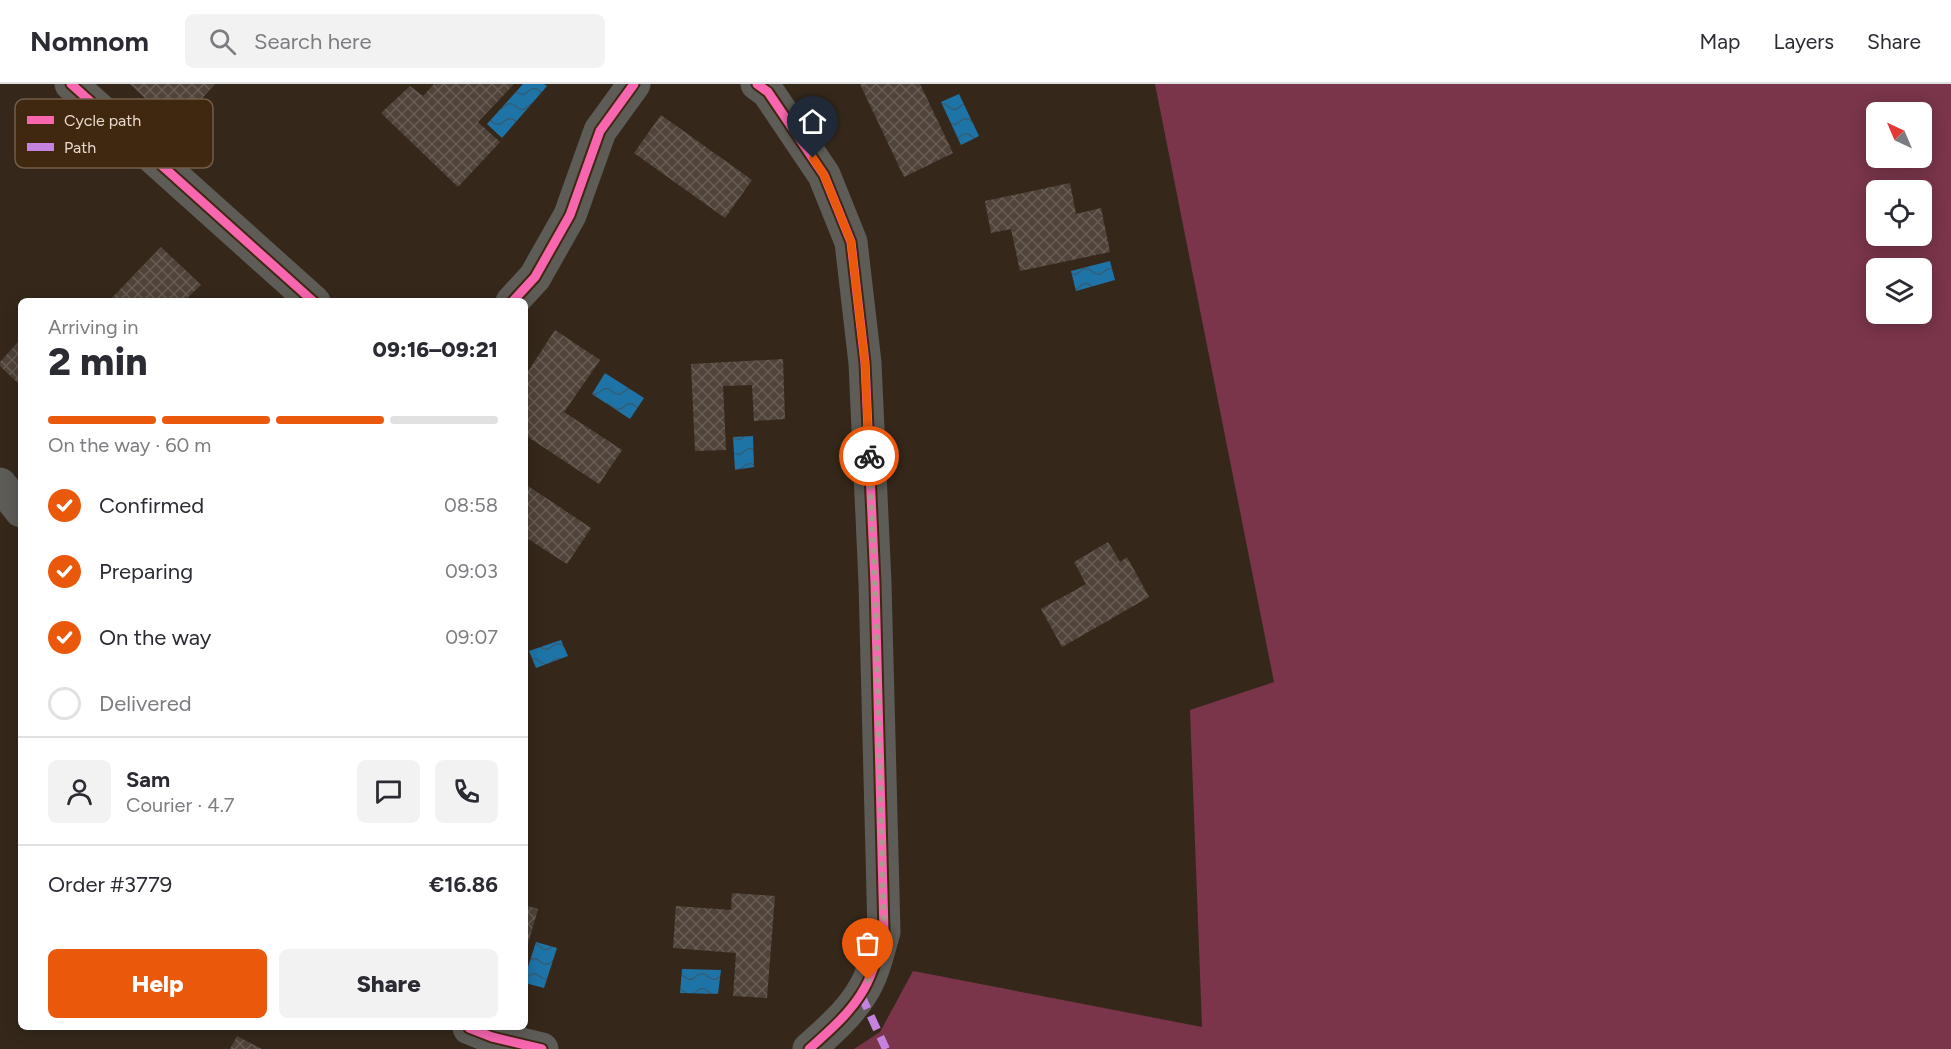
<!DOCTYPE html>
<html lang="en">
<head>
<meta charset="utf-8">
<style>
	:root { --surface:#fff; --page:#f2f2f3; --text:#2b2b33; --muted:#7c7c81; --line:#e1e1e2; --accent:#ea580c }
	body { margin:0; font-family:Figtree,sans-serif; background:var(--page); color:var(--text); height:100vh; display:flex; flex-direction:column; font-size:22px; white-space:nowrap }
	* { box-sizing:border-box; margin:0 }
	p { font-size:20px; color:var(--muted) }
	.icon { flex:none; width:33px; height:33px; fill:none; stroke:currentColor; stroke-width:2; stroke-linecap:round; stroke-linejoin:round }
	.map { position:relative; flex:1; overflow:hidden }
	.side { position:absolute; left:18px; top:214px; width:510px; height:732px; display:flex; flex-direction:column; background:var(--surface); border-radius:9px; box-shadow:0 3px 15px #0003 }
	.side>* { flex:none }
	.needle { width:39px; rotate:316deg }
	.tools { position:absolute; left:1866px; top:18px; display:grid; gap:12px }
	.tools a { display:grid; place-items:center; width:66px; height:66px; border-radius:9px; background:var(--surface); box-shadow:0 3px 15px #0003; font-size:30px }
	.pin { position:absolute; display:grid; place-items:center; width:51px; height:51px; color:#fff; margin:-62px -26px; border-radius:50% 50% 50% 0; rotate:-45deg; box-shadow:0 0 6px #0007 }
	.pin .icon { rotate:45deg }
	.courier { position:absolute; display:grid; place-items:center; width:60px; height:60px; margin:-30px; border:4px solid #ea580c; border-radius:50%; background:#fff; color:#222; box-shadow:0 2px 8px #0007 }
	.overview em { font-style:normal; font-weight:800 }
	.overview div { display:flex; flex-direction:column-reverse }
	.overview { display:flex; align-items:center; justify-content:space-between; height:102px; padding:0 30px }
	h1 { font-size:39px; font-weight:800; line-height:45px }
	.bar { display:grid; grid-template-columns:repeat(4,1fr); gap:9px 6px; align-content:center; height:72px; padding:0 30px }
	.bar i { height:8px; border-radius:4px; background:var(--line) }
	.bar .current { background:var(--accent) }
	.bar p { grid-column:span 4 }
	.line { display:flex; align-items:center; gap:15px; padding:0 30px; border-top:2px solid var(--line) }
	.line div { flex:1 }
	.round { display:grid; place-items:center; flex:none; width:63px; height:63px; border-radius:9px; background:var(--page) }
	ol { padding:0 30px; list-style:none }
	li { display:flex; align-items:center; gap:18px; height:66px }
	li p { margin-inline-start:auto }
	li .icon { padding:6px; border-radius:50%; background:var(--accent); color:#fff; stroke-width:4 }
	li:last-child { color:var(--muted) }
	li i { width:33px; height:33px; border:3px solid var(--line); border-radius:50% }
	.action { display:flex; gap:12px; margin-top:auto; padding:12px 30px }
	.action a { flex:1; height:69px; border-radius:9px; background:var(--accent); color:#fff; font-size:24px; font-weight:800; line-height:69px; text-align:center }
	.action a+a { background:var(--page); color:var(--text) }
	header { display:flex; align-items:center; gap:36px; box-sizing:border-box; height:84px; padding:0 30px; background:var(--surface); border-bottom:2px solid var(--line) }
	header strong { font-size:28px }
	nav { display:flex; gap:33px; margin-inline-start:auto; font-size:21px }
	.search { width:420px; height:54px; background:var(--page); display:flex; align-items:center; gap:15px; box-sizing:border-box; padding:0 21px; border-radius:9px; color:var(--muted); font-size:22px }
	.map>svg:first-child { display:block }
	.green { fill:#7a354a; fill-rule:evenodd }
	.water { fill:url(#water-waves) }
	.building { fill:url(#building-cross-hatch) }
	.lines { fill:none; stroke-linecap:round; stroke-linejoin:round }
	.minor { stroke:#5d5c56; stroke-width:33 }
	.quiet { stroke:#c483df; stroke-width:8; stroke-dasharray:15 8; stroke-linecap:butt }
	.cycleway-casing { stroke:#402710; stroke-width:13 }
	.cycleway { stroke:#f766af; stroke-width:9 }
	.done { stroke:#aa9b8e; stroke-width:6; stroke-dasharray:0 10.8 }
	.route { stroke:#ea580c; stroke-width:8 }
	.key { fill:#402710; stroke:#735c48; stroke-width:1.5 }
	.key-label { font-size:16px; fill:#e9d9cc }
</style>
</head>
<body>
<header>
<strong>Nomnom</strong>
<div class="search"><svg class="icon" aria-label="search" viewBox="0 0 24 24"><circle cx="10" cy="10" r="6"/><path d="M15 15l6 6"/></svg>Search here</div>
<nav><a>Map</a><a>Layers</a><a>Share</a></nav>
</header>
<div class="map">
<svg width="1951" height="965" viewBox="0 0 1951 965">
	<defs>
		<pattern id="water-waves" width="16" height="10" patternUnits="userSpaceOnUse" patternTransform="scale(1.5)"><rect width="16" height="10" fill="#1f74a7"/><path d="M0 5q4-4 8 0t8 0" fill="none" stroke="#315d77"/></pattern>
		<pattern id="building-cross-hatch" width="8" height="8" patternUnits="userSpaceOnUse" patternTransform="scale(1.5)"><rect width="8" height="8" fill="#4f433a"/><path d="M0 0l8 8M0 8l8-8" fill="none" stroke="#685e55"/></pattern>
	</defs>
	<rect width="100%" height="100%" fill="#35281b"/>
	<path class="green" d="M 1155,0 L 1951,0 L 1951,965 L 854,965 L 880,948 L 913,887 L 1202,943 L 1190,626 L 1274,598 ZM 1876,28 L 1922,28 L 1922,74 L 1876,74 ZM 1876,106 L 1922,106 L 1922,152 L 1876,152 ZM 1876,184 L 1922,184 L 1922,230 L 1876,230 Z"/>
	<g class="water">
		<polygon points="523,0 544,0 547,2 502,54 487,40"/>
		<polygon points="959,10 979,52 961,61 941,18"/>
		<polygon points="1110,177 1115,196 1076,207 1071,187"/>
		<polygon points="605,289 644,314 630,335 592,310"/>
		<polygon points="753,352 754,383 735,386 733,353"/>
		<polygon points="561,556 568,572 536,584 529,567"/>
		<polygon points="536,858 557,864 544,904 525,899 525,892"/>
		<polygon points="682,885 721,886 718,910 680,909"/>
	</g>
	<g class="building">
		<polygon points="130,0 215,0 176,43"/>
		<polygon points="434,0 514,0 478,38 500,58 458,103 381,29 410,2 423,12"/>
		<polygon points="860,0 920,0 953,69 904,93"/>
		<polygon points="661,31 752,96 725,134 634,69"/>
		<polygon points="1070,99 1076,130 1101,124 1110,168 1020,187 1011,145 991,149 985,117"/>
		<polygon points="161,163 201,201 187,214 191,218 108,218"/>
		<polygon points="555,246 600,276 564,328 622,366 599,400 525,351 525,292"/>
		<polygon points="21,255 21,302 0,282 0,278"/>
		<polygon points="783,275 785,335 754,337 752,301 723,302 726,366 695,367 691,280"/>
		<polygon points="525,400 591,444 567,480 525,453"/>
		<polygon points="1108,458 1120,478 1127,473 1149,513 1062,563 1041,525 1086,500 1074,478"/>
		<polygon points="732,809 775,812 767,914 733,912 736,869 673,864 676,822 731,826"/>
		<polygon points="525,821 538,825 526,867 525,867"/>
		<polygon points="237,952 262,965 230,965"/>
	</g>
	<g class="lines">
		<g class="minor">
			<polyline points="71,0 314,218"/>
			<path d="M 757,0 L 768,8 L 824,91 L 851,158 L 865,279 L 875,499 L 884,848 C 878,869 873,892 861,910 C 848,931 827,949 809,965"/>
			<polyline points="512,218 535,193 570,131 600,47 634,0"/>
			<polyline points="0,400 21,427"/>
			<polyline points="469,944 492,953 542,965"/>
		</g>
		<polyline class="quiet" points="861,911 886,965"/>
		<g class="cycleway-casing">
			<g id="cycleway">
				<polyline points="71,0 314,218"/>
				<path d="M 757,0 L 768,8 L 824,91 L 851,158 L 865,279 L 875,499 L 884,848 C 878,869 873,892 861,910 C 848,931 827,949 809,965"/>
				<polyline points="512,218 535,193 570,131 600,47 634,0"/>
				<polyline points="469,944 492,953 542,965"/>
			</g>
		</g>
		<use href="#cycleway" class="cycleway"/>
	</g>
	<g class="lines">
		<polyline class="done" points="868,896 875,880 884,848 875,499 869,372"/>
		<polyline class="route" points="813,74 824,91 851,158 865,279 869,372"/>
	</g>
	<rect x="15" y="15" width="198" height="69" rx="9" class="key"/>
	<rect x="27" y="32" width="27" height="8" fill="#f766af"/>
	<rect x="27" y="59" width="27" height="8" fill="#c483df"/>
	<g class="key-label">
		<text x="64" y="42">Cycle path</text>
		<text x="64" y="69">Path</text>
	</g>
</svg>
<div class="tools">
<a><svg class="needle" viewBox="-14 -14 28 28"><path d="M0-13l5 13h-10z" fill="#e53935"/><path d="M0 13l5-13h-10z" fill="#7c7c81"/></svg></a>
<a><svg class="icon" aria-label="locate" viewBox="0 0 24 24"><circle cx="12" cy="12" r="6"/><path d="M12 2v4M12 18v4M2 12h4M18 12h4"/></svg></a>
<a><svg class="icon" aria-label="layers" viewBox="0 0 24 24"><path d="M12 4l9 5-9 5-9-5zM3 14l9 5 9-5"/></svg></a>
</div>
<div class="pin" style="left:868px;top:896px;background:#ea580c"><svg class="icon" aria-label="bag" viewBox="0 0 24 24"><path d="M5 8h14l-1 12H6zM9 8a3 3 0 0 1 6 0"/></svg></div>
<div class="pin" style="left:813px;top:74px;background:#1f2937"><svg class="icon" aria-label="home" viewBox="0 0 24 24"><path d="M3 11l9-7 9 7M6 9v11h12V9"/></svg></div>
<div class="courier" style="left:869px;top:372px"><svg class="icon" aria-label="bike" viewBox="0 0 24 24"><circle cx="6" cy="16" r="4"/><circle cx="18" cy="16" r="4"/><path d="M6 16l4-8h5l3 8M10 8l3 8H6M13 5h3"/></svg></div>
<section class="side">
<div class="overview"><div><h1>2 min</h1><p>Arriving in</p></div><em>09:16–09:21</em></div>
<div class="bar"><i class="current"></i><i class="current"></i><i class="current"></i><i></i><p>On the way · 60 m</p></div>
<ol>
<li><svg class="icon" aria-label="check" viewBox="0 0 24 24"><path d="M5 12l5 5 9-10"/></svg>Confirmed<p>08:58</p></li>
<li><svg class="icon" aria-label="check" viewBox="0 0 24 24"><path d="M5 12l5 5 9-10"/></svg>Preparing<p>09:03</p></li>
<li><svg class="icon" aria-label="check" viewBox="0 0 24 24"><path d="M5 12l5 5 9-10"/></svg>On the way<p>09:07</p></li>
<li><i></i>Delivered</li>
</ol>
<div class="line" style="height:108px"><a class="round"><svg class="icon" aria-label="person" viewBox="0 0 24 24"><circle cx="12" cy="8" r="4"/><path d="M4 21q1-7 8-7t8 7"/></svg></a><div><b>Sam</b><p>Courier · 4.7</p></div><a class="round"><svg class="icon" aria-label="chat" viewBox="0 0 24 24"><path d="M4 5h16v11H9l-5 4z"/></svg></a><a class="round"><svg class="icon" aria-label="phone" viewBox="0 0 24 24"><path d="M5 4h4l2 5-3 2q2 4 5 5l2-3 5 2v4C11 20 4 13 5 4z"/></svg></a></div>
<div class="line" style="height:78px"><div>Order #3779</div><b>€16.86</b></div>
<div class="action"><a>Help</a><a>Share</a></div>
</section>
</div>
</body>
</html>
